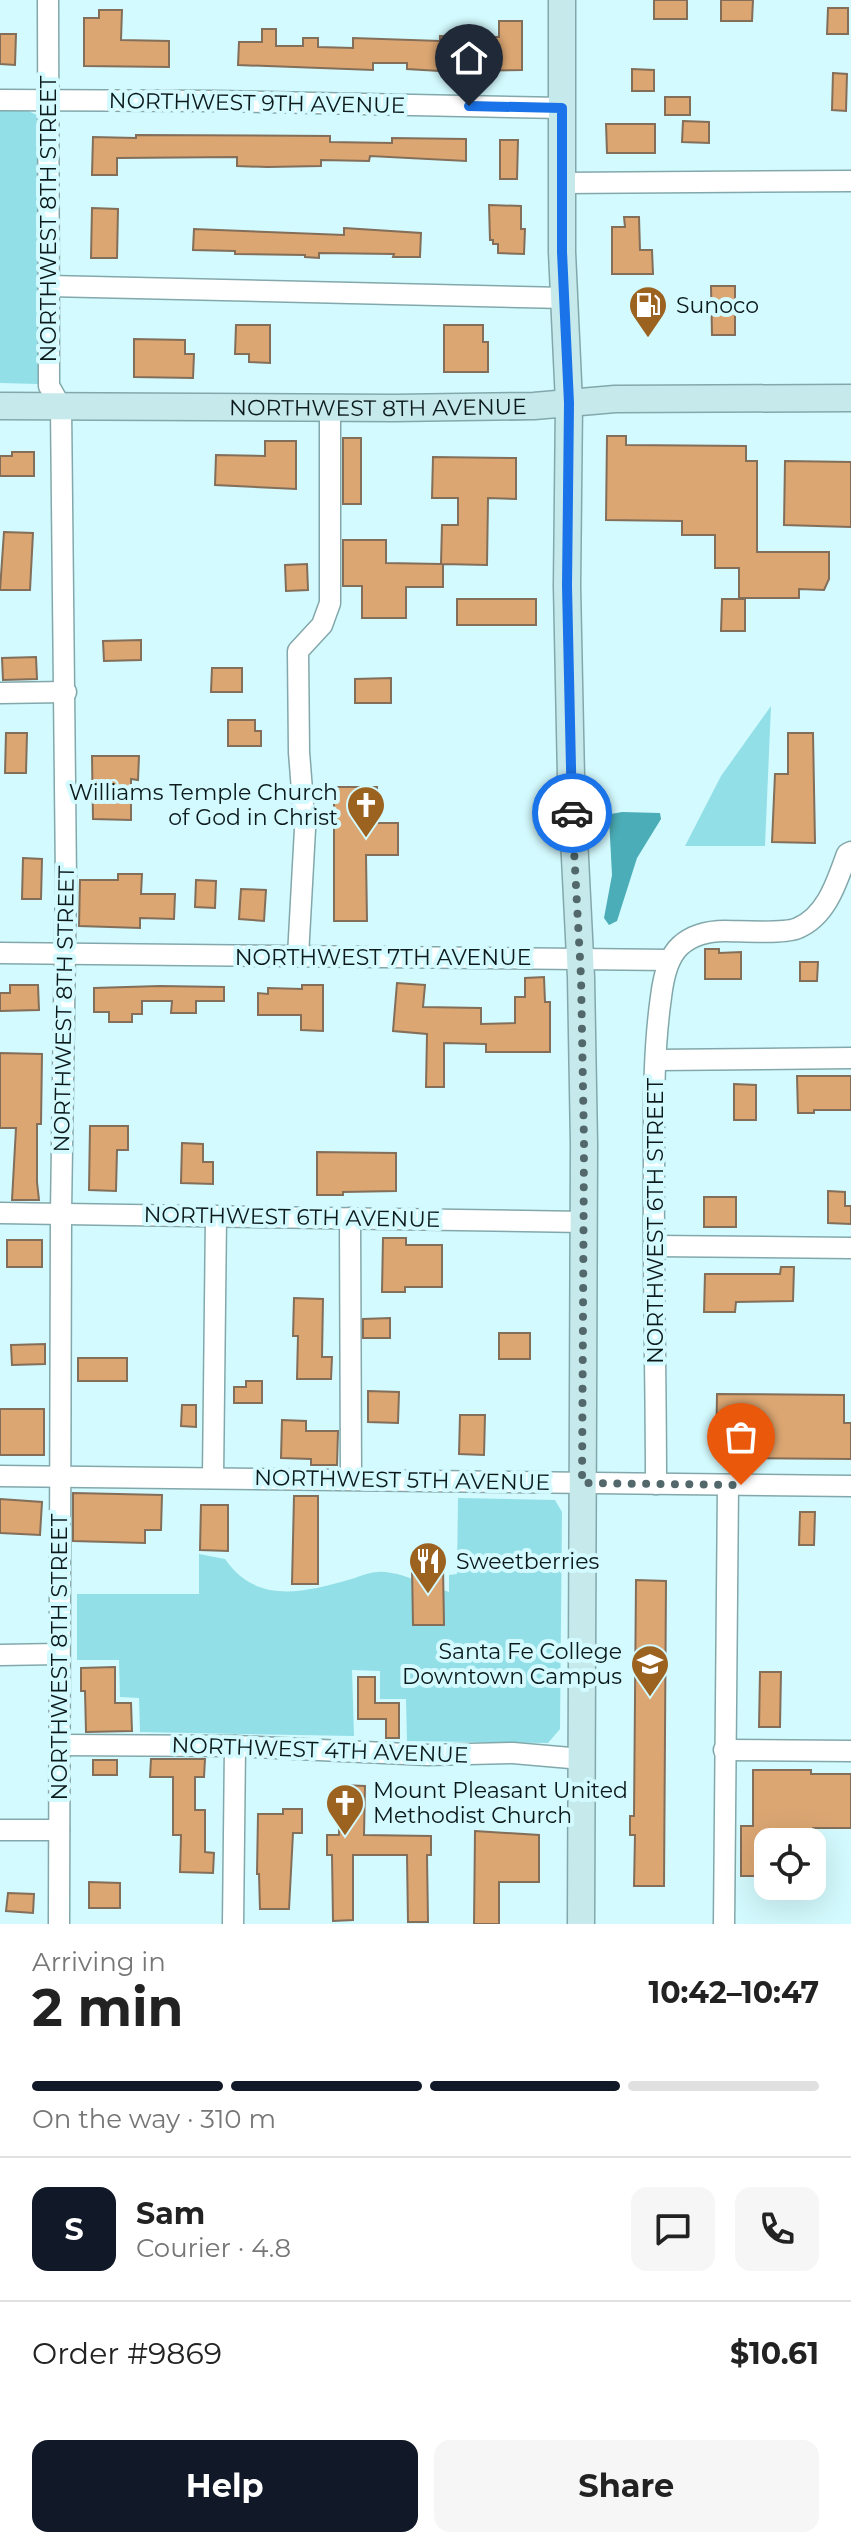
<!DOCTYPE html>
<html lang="en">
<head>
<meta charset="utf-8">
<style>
	:root { --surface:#fff; --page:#f6f6f6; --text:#222; --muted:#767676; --line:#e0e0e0; --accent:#111827 }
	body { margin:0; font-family:Montserrat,sans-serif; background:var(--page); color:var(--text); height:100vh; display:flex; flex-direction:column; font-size:30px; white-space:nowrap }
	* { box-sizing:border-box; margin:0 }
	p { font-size:26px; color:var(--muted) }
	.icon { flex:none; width:44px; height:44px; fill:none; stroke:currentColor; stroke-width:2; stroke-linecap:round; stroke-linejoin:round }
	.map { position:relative; height:1924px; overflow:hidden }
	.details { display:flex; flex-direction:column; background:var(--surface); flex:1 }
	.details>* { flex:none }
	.buttons { position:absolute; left:754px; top:1828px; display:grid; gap:16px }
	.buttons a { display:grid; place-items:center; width:72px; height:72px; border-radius:16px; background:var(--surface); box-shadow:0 8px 32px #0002; font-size:40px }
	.pin { position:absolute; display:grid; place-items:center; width:68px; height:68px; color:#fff; margin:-82px -34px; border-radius:50% 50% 50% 0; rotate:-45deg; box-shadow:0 0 8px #0007 }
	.pin .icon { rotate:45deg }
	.courier { position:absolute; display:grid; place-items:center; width:80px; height:80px; margin:-40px; border:6px solid #1a73e8; border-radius:50%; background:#fff; color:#222; box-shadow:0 2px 10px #0007 }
	.head em { font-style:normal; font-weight:700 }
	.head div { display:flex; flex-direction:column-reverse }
	.head { display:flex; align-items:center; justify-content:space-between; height:136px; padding:0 32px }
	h1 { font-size:52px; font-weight:700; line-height:60px }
	.bar { display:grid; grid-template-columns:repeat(4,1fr); gap:12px 8px; align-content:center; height:96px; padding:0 32px }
	.bar i { height:10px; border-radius:6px; background:var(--line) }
	.bar .current { background:var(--accent) }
	.bar p { grid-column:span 4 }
	.line { display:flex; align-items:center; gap:20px; padding:0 32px; border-top:2px solid var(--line) }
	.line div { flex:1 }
	.round { display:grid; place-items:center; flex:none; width:84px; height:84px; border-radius:16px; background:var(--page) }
	.cta { display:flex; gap:16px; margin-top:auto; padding:16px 32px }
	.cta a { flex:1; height:92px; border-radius:16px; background:var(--accent); color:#fff; font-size:32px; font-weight:700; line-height:92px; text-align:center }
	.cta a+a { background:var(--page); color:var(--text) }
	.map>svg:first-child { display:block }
	.green { fill:#92dfe7 }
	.water { fill:#4badb7 }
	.building { fill:#dba672; stroke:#836e59; stroke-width:2 }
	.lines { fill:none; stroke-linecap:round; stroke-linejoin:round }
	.street-casing { stroke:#83a8ab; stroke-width:23 }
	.secondary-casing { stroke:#83a8ab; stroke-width:29 }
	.street { stroke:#fff; stroke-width:20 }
	.secondary { stroke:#c6e9ec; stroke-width:26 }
	.done { stroke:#52686b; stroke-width:8; stroke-dasharray:0 14.4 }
	.route { stroke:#1a73e8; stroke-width:10 }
	.labels { text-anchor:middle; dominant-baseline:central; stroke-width:8; stroke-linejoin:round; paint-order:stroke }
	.street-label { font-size:22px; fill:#0c1a1c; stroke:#d3fafe }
	.poi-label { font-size:22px; fill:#0c1a1c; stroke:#d3fafe; text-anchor:start }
</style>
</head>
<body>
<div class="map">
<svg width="851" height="1924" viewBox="0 0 851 1924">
	<rect width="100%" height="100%" fill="#d3fafe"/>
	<g class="green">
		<polygon points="0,111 28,111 37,115 40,123 40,377 38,384 0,383"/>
		<polygon points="771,706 765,846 685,846 721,776"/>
		<path d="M 458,1498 L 555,1500 L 562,1512 L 560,1729 L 548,1743 L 407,1741 L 406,1699 L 380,1699 L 380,1671 L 352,1670 L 354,1736 L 140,1732 L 139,1698 L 120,1697 L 119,1660 L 77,1660 L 77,1594 L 199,1594 L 199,1554 L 225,1559 C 256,1604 302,1593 348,1580 C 357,1578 368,1572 378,1572 C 396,1570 430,1586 449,1592 L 449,1575 L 457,1574 Z"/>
	</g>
	<polygon class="water" points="622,812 660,813 661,819 637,858 617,921 609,925 604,918 612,875 609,818 611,814"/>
	<g class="building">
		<rect x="654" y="0" width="33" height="19"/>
		<polygon points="721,0 753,0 752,21 721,21"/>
		<polygon points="828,8 848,8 848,34 827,34"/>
		<polygon points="99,10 122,10 121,40 169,41 169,67 84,66 84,18 99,18"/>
		<polygon points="499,21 522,21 522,70 440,71 407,69 407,63 373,63 373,70 238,65 239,42 262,42 262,29 276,29 276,46 303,46 303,38 318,38 318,47 353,48 353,38 440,41 440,36 499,37"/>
		<polygon points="0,34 16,34 15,65 0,64"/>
		<polygon points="632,69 654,70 654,91 632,91"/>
		<polygon points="833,73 847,74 846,111 832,110"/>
		<rect x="665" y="97" width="25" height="18"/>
		<polygon points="683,121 709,122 709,143 682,142"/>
		<polygon points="606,124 655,124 655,153 607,153"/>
		<polygon points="136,135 330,136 330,142 392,143 392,138 466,139 466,161 370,156 369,161 321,160 321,166 267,167 237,166 237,157 117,158 117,175 92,175 93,137 136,138"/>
		<polygon points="500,140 518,140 517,179 500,179"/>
		<polygon points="489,205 521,206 521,229 525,229 524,254 498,253 498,244 493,244 493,240 490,240"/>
		<polygon points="92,208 118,209 117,258 91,258"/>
		<polygon points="624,217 639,217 640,250 652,250 653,274 612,274 612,227 625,227"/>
		<polygon points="344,228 421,233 420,257 393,257 394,254 319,253 319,258 305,257 305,255 235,254 235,251 193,250 194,229 344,235"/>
		<polygon points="711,286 735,286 735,335 712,335"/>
		<polygon points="236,325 270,325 270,363 249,362 249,354 235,354"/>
		<polygon points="444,325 483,325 483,342 488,342 488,372 444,372"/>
		<polygon points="134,339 185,340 185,354 194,354 193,378 134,377"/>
		<polygon points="607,436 626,436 626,445 746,446 746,461 757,461 757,552 829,552 829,579 824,590 799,589 799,598 739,598 739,568 715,568 715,535 682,535 682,521 606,520"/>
		<rect x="343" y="438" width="18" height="66"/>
		<polygon points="265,441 296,441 296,489 215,485 216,455 265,456"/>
		<polygon points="12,452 34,452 34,476 0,476 0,456 12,456"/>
		<polygon points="433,457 516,458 516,499 488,498 487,565 443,564 443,587 406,587 406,618 362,618 362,586 343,586 343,540 386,540 386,563 441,564 442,525 458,525 458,498 432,498"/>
		<polygon points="785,461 851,462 851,527 784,525"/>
		<polygon points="4,532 33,533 30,590 0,590"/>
		<polygon points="307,564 308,590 286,591 285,565"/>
		<rect x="457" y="599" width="79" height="26"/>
		<polygon points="722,599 745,599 745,631 721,631"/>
		<polygon points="141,640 141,660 104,661 103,641"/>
		<polygon points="36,657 37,679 3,680 2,658"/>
		<polygon points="212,668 242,668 242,692 211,692"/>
		<polygon points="391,678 391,703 355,703 355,679"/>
		<polygon points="228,720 255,720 255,731 261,731 261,746 228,746"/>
		<polygon points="6,733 27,733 26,773 5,773"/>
		<polygon points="788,733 813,733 815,843 772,842 775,774 788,774"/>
		<polygon points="92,756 139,756 138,780 131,779 131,820 93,819"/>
		<polygon points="334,787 377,787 377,823 398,823 398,855 366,855 367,921 334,921"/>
		<polygon points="23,858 42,859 41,899 22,899"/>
		<polygon points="118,874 142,874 141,894 175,894 174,919 140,918 140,928 79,926 80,880 118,880"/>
		<polygon points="196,880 216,881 215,908 195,907"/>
		<polygon points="241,889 266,890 264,921 239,919"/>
		<polygon points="705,949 719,949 719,953 741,952 741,979 705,979"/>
		<polygon points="800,962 818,962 817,981 800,981"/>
		<polygon points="544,977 545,1002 550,1002 550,1052 486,1052 486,1044 444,1043 444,1087 426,1087 427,1034 393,1031 397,983 425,985 423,1007 481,1008 481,1024 515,1023 515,997 525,997 525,978"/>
		<polygon points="10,985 38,985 39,1010 0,1011 0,993 10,993"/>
		<polygon points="302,985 323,985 323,1031 301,1030 301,1015 258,1015 258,993 268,994 268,988 302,989"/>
		<polygon points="160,986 224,987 224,1001 196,1001 196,1013 171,1013 172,1001 142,1001 142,1014 132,1014 132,1022 109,1022 109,1012 94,1012 94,988"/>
		<polygon points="0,1053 42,1054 41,1124 37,1124 37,1182 39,1200 12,1200 16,1128 0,1128"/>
		<polygon points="797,1076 851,1076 851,1110 814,1110 814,1113 798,1113"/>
		<polygon points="734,1084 756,1085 756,1120 734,1120"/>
		<polygon points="90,1126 128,1126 128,1150 117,1150 116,1191 89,1190"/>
		<polygon points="182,1143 203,1144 203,1162 213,1162 213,1184 181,1183"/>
		<polygon points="317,1152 396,1153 396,1191 343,1192 343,1195 317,1195"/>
		<polygon points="828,1191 845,1192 845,1206 851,1206 851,1224 828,1223"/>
		<rect x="704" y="1197" width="32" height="30"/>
		<polygon points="383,1238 406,1238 406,1245 442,1245 442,1287 405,1287 405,1292 382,1292"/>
		<rect x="7" y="1240" width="35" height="27"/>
		<polygon points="781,1267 794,1267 793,1301 736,1302 735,1312 704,1312 705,1274 780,1274"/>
		<polygon points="294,1298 323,1299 322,1357 332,1357 331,1379 297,1379 298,1336 293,1336"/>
		<polygon points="390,1318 390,1338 363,1338 363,1319"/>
		<rect x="499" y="1333" width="31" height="26"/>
		<polygon points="45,1344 45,1364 12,1365 11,1345"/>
		<rect x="78" y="1358" width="49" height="23"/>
		<polygon points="246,1381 262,1381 262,1403 234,1403 234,1387 246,1387"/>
		<polygon points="368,1391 399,1392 398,1423 368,1422"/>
		<polygon points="717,1394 844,1395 844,1423 851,1423 851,1459 716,1458"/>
		<polygon points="182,1405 196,1405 196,1427 181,1426"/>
		<rect x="0" y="1409" width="44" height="46"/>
		<polygon points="460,1415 485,1415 484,1455 459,1454"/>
		<polygon points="282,1420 306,1421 306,1431 338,1431 337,1465 311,1465 311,1459 281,1458"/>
		<polygon points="73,1493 162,1495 161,1530 145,1530 145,1543 73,1541"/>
		<polygon points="294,1496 318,1496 318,1584 292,1584"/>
		<polygon points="0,1499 42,1502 40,1535 0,1533"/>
		<polygon points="201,1505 228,1505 228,1551 200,1550"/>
		<polygon points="800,1512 815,1512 814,1545 799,1545"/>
		<polygon points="412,1566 443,1566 444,1625 413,1625"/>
		<polygon points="636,1580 666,1581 664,1886 634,1886 635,1835 630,1835 630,1816 634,1816"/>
		<polygon points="115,1667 115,1703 131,1703 132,1731 86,1732 85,1691 81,1691 81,1668"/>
		<polygon points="760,1672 781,1672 780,1727 759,1727"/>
		<polygon points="358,1677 375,1677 375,1703 399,1703 399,1738 386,1738 386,1719 358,1719"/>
		<polygon points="151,1759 205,1759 204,1777 195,1777 195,1810 205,1810 205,1852 214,1853 213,1873 180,1872 181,1835 173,1835 173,1777 150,1777"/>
		<rect x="93" y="1760" width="24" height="15"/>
		<polygon points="753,1770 811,1770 811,1774 851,1774 851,1828 813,1828 813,1834 780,1834 780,1842 768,1842 768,1876 741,1876 741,1826 753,1826"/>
		<polygon points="340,1785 365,1786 364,1835 431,1836 431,1855 427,1855 428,1922 408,1922 407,1855 353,1855 353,1920 333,1921 332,1855 327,1855 327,1835 339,1835"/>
		<polygon points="283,1809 302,1809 302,1833 293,1833 289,1909 260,1909 259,1874 257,1874 258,1814 283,1814"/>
		<polygon points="475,1831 539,1835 539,1882 499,1882 499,1924 474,1924"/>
		<polygon points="89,1882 120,1883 120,1908 89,1908"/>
		<polygon points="8,1893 34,1894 33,1913 6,1911"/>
	</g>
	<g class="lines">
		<g class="street-casing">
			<g id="street">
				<polyline points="48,0 49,386 61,407 66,880 61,1213 59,1924"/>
				<polyline points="0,100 216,101 562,108"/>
				<polyline points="562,183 851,181"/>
				<polyline points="49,286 564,298"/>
				<polyline points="0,693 66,692"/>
				<polyline points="0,953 670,960"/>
				<polyline points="298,956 305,829 299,752 298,651 322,625 330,603 330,408"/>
				<polyline points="657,1060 851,1058"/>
				<polyline points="0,1213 584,1222"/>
				<polyline points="350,1218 351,1479"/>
				<polyline points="654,1246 851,1248"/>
				<polyline points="0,1476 851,1486"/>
				<polyline points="213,1478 216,1216"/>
				<path d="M 656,1484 C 656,1378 653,1273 654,1167 C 654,1111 653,1053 661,997 C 663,980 667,958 680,946 C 692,935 709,931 725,931 C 740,931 786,934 798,928 C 827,916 837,881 847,854 L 851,852"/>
				<polyline points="0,1655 59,1654"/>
				<polyline points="59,1745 235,1746 428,1755 513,1753 582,1759"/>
				<polyline points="724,1750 851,1751"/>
				<polyline points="0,1830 59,1830"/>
				<polyline points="233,1924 235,1746"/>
				<polyline points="724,1924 728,1485"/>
			</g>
		</g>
		<g class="secondary-casing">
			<g id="secondary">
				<polyline points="562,0 562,252 569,403 567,586 571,778 581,977 584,1144 581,1924"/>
				<path id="s1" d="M 0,406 L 395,408 L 534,406 L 615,399 L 851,398"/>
			</g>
		</g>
		<use href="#street" class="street"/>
		<use href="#secondary" class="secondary"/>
	</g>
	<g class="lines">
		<polyline class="done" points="572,813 581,977 584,1144 582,1483 741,1485"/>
		<polyline class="route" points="469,106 562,108 562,252 569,403 567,586 572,813"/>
	</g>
	<defs>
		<g id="fuel-pin" transform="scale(2)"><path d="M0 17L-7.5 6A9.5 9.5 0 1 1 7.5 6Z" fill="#9b6220" stroke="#d3fafe"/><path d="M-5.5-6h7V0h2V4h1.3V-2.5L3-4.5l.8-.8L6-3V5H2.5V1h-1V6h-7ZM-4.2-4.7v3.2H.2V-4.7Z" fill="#fff"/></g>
		<g id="church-pin" transform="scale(2)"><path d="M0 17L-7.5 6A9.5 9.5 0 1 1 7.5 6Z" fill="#9b6220" stroke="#d3fafe"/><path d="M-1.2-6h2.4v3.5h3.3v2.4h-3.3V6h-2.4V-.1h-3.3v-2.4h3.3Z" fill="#fff"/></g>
		<g id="restaurant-pin" transform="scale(2)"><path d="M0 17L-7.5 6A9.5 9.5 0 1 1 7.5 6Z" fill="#9b6220" stroke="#d3fafe"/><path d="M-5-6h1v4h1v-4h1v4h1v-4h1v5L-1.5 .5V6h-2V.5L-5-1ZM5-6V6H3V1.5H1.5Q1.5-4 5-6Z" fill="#fff"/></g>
		<g id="university-pin" transform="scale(2)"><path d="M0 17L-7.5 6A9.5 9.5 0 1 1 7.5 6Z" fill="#9b6220" stroke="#d3fafe"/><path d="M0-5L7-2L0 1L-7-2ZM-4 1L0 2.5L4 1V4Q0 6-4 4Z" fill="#fff"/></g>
	</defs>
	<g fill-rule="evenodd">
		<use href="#fuel-pin" x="648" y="305"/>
		<use href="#church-pin" x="366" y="805"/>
		<use href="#restaurant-pin" x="428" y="1561"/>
		<use href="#university-pin" x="650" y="1664"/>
		<use href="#church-pin" x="345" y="1803"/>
	</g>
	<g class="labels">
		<g class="street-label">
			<text transform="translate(257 103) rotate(1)">NORTHWEST 9TH AVENUE</text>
			<text transform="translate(48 219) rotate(-90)">NORTHWEST 8TH STREET</text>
			<text stroke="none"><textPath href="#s1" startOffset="378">NORTHWEST 8TH AVENUE</textPath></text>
			<text x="383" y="957">NORTHWEST 7TH AVENUE</text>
			<text transform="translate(64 1009) rotate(-89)">NORTHWEST 8TH STREET</text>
			<text transform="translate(292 1217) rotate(1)">NORTHWEST 6TH AVENUE</text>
			<text transform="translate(655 1221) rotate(-90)">NORTHWEST 6TH STREET</text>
			<text transform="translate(402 1480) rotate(1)">NORTHWEST 5TH AVENUE</text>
			<text transform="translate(59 1657) rotate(-90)">NORTHWEST 8TH STREET</text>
			<text transform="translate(320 1750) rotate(2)">NORTHWEST 4TH AVENUE</text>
		</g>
		<g class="poi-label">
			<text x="676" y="305">Sunoco</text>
			<text x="338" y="792" text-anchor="end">Williams Temple Church<tspan x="338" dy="25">of God in Christ</tspan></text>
			<text x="456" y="1561">Sweetberries</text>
			<text x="622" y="1651" text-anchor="end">Santa Fe College<tspan x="622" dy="25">Downtown Campus</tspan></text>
			<text x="373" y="1790">Mount Pleasant United<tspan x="373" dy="25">Methodist Church</tspan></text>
		</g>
	</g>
</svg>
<div class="buttons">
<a><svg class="icon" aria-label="locate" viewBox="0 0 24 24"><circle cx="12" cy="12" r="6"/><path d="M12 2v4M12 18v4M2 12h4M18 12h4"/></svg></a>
</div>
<div class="pin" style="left:741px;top:1485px;background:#ea580c"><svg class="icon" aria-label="bag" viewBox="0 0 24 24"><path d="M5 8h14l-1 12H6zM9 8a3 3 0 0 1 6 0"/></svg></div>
<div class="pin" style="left:469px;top:106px;background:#1f2937"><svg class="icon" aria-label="home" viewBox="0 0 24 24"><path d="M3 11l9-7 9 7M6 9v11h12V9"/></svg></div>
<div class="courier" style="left:572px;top:813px"><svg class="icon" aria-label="car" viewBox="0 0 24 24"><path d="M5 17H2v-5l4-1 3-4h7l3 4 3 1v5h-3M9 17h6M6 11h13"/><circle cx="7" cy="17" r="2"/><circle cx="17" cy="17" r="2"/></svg></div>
</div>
<section class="details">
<div class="head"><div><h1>2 min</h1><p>Arriving in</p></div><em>10:42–10:47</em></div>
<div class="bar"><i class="current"></i><i class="current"></i><i class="current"></i><i></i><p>On the way · 310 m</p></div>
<div class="line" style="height:144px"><b class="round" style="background:var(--accent);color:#fff">S</b><div><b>Sam</b><p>Courier · 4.8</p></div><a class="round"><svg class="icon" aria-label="chat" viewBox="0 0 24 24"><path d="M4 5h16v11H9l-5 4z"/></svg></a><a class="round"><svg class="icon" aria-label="phone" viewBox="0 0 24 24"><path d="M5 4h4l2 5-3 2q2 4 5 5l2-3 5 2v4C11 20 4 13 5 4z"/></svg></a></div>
<div class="line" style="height:104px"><div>Order #9869</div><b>$10.61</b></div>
<div class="cta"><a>Help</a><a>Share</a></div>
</section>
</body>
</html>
